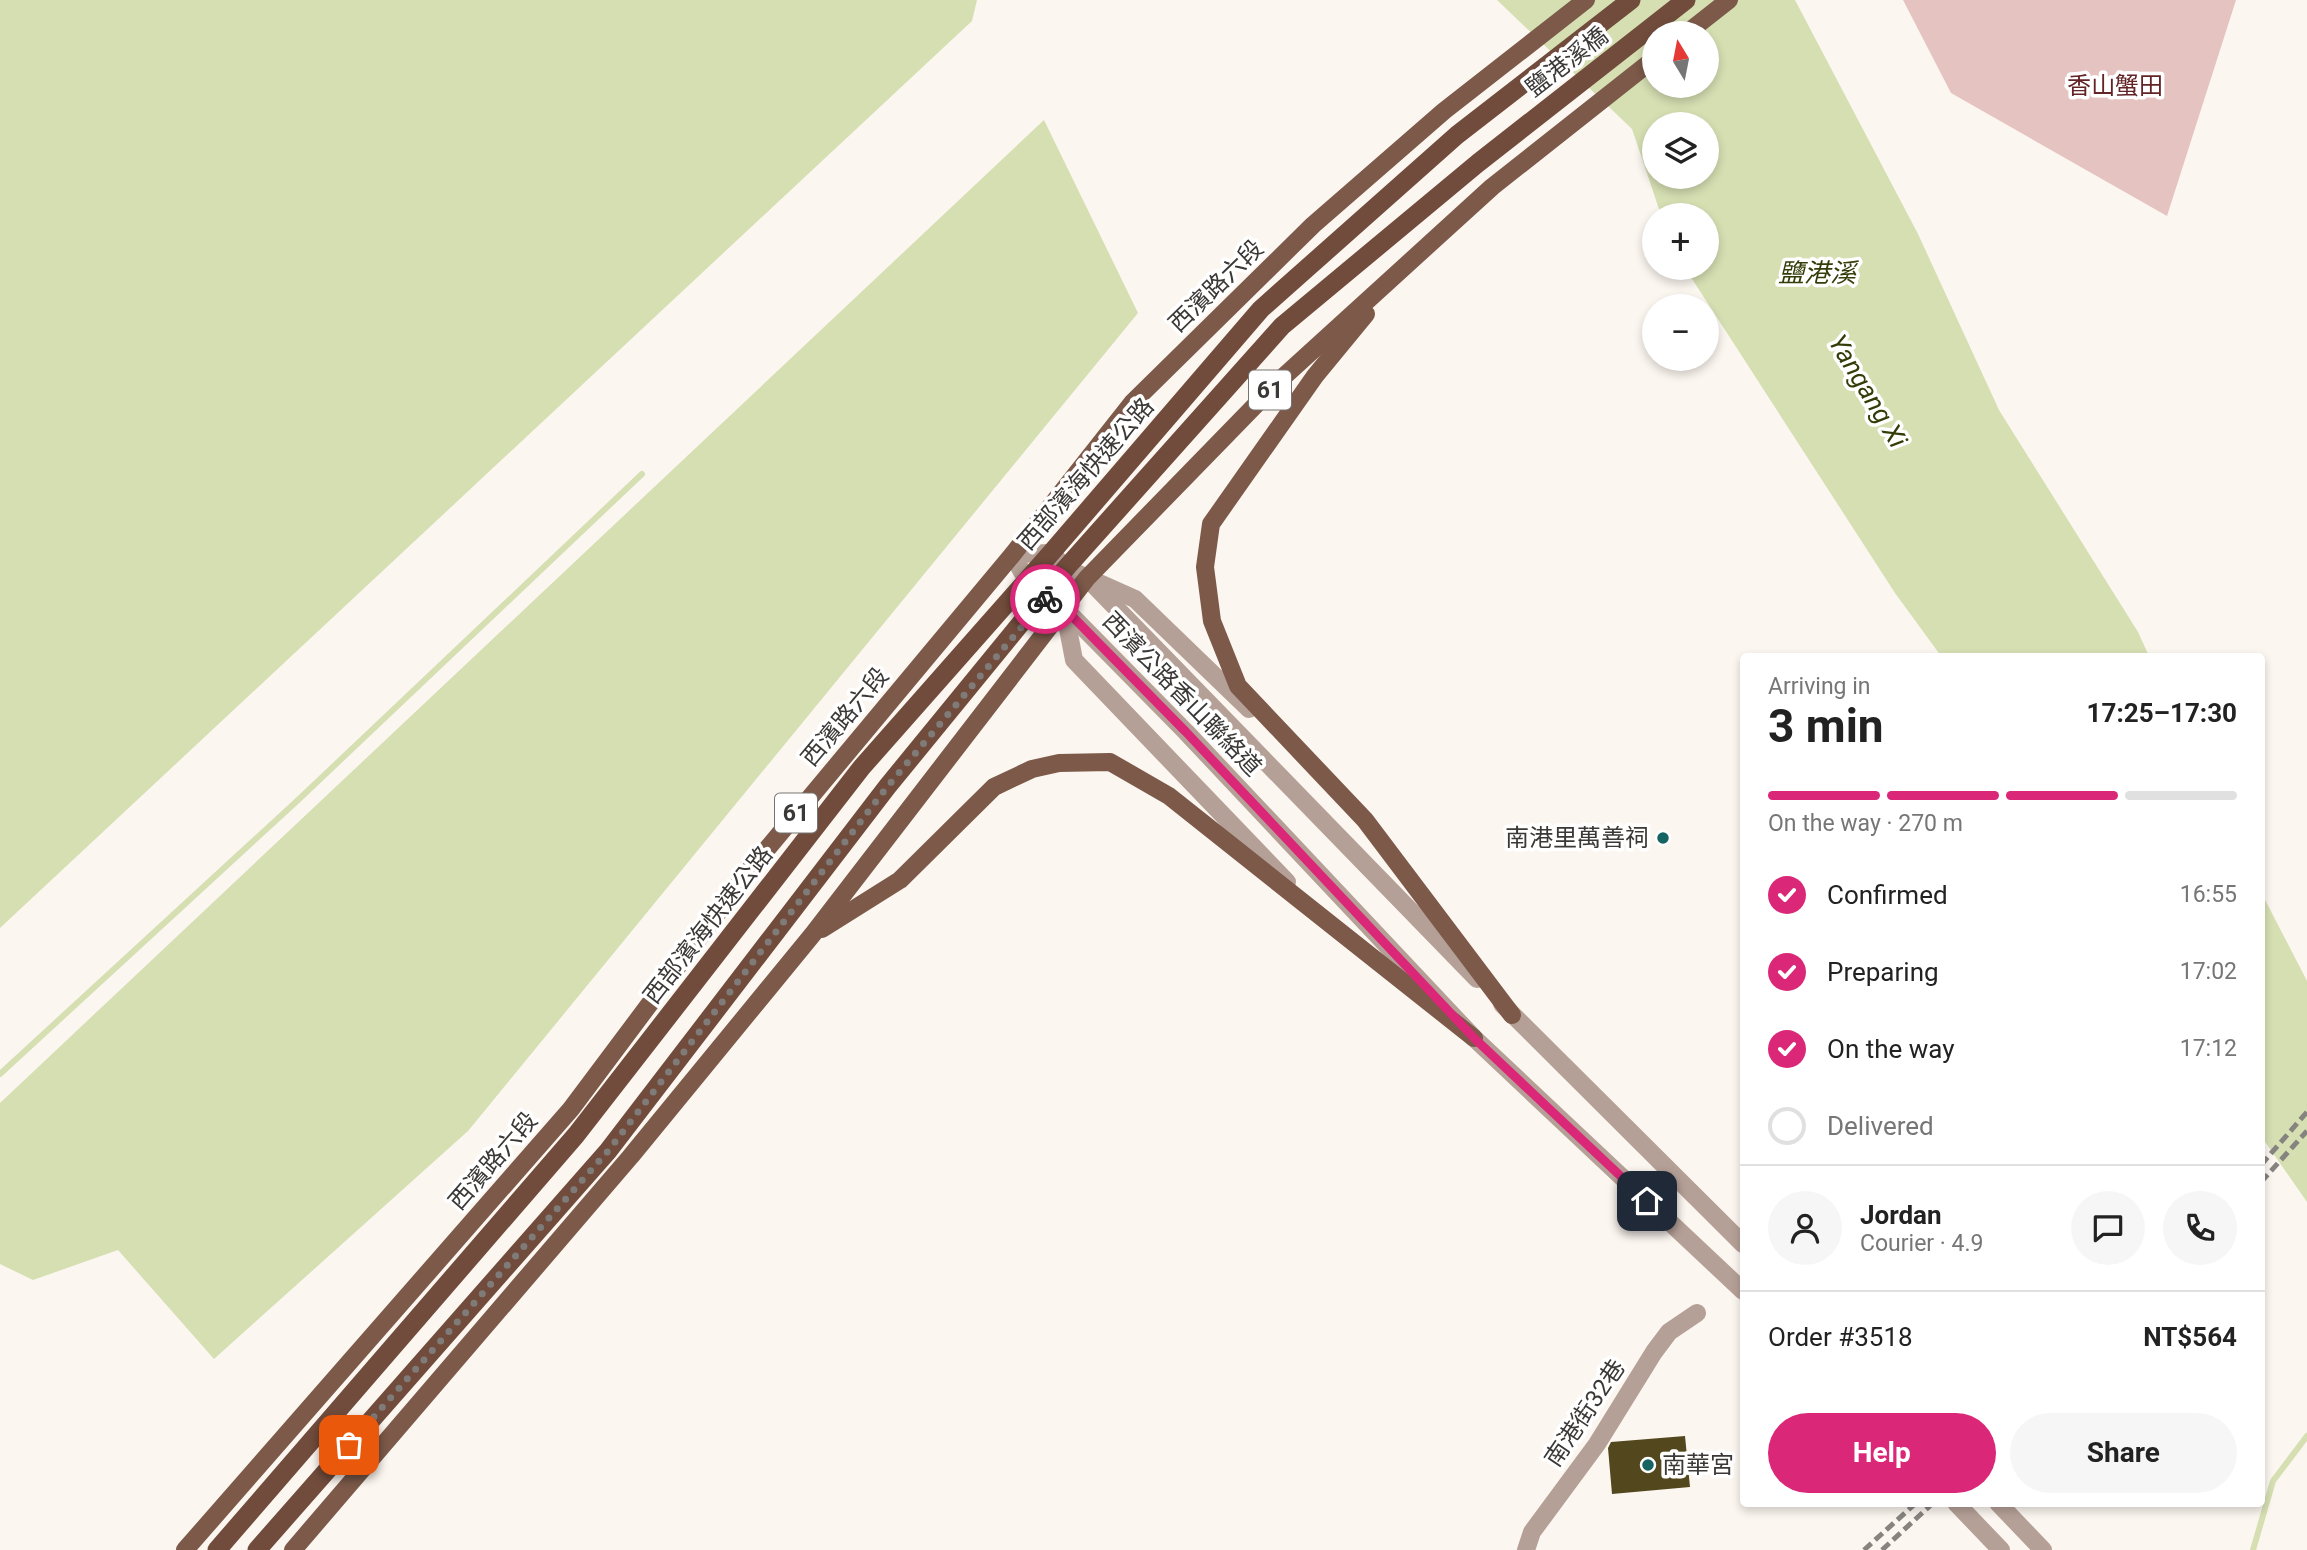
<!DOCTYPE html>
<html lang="en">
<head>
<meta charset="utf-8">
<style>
	:root { --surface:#fff; --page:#f6f6f6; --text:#222; --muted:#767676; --line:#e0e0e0; --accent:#db2777 }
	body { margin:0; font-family:Roboto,"Noto Sans TC",sans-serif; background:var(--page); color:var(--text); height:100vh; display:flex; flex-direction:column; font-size:26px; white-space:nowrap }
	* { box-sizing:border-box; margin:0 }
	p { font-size:23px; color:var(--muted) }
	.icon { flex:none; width:38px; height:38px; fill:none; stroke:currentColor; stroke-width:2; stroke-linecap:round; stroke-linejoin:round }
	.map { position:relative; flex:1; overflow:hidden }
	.side { position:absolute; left:1740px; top:653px; width:525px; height:854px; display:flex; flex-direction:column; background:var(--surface); border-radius:7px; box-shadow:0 4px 10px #0003 }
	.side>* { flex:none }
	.needle { width:46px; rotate:350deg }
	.fabs { position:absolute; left:1642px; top:21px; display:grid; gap:14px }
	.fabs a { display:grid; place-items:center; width:77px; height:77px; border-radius:50%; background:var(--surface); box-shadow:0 4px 10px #0003; font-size:35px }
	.pin { position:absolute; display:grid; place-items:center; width:60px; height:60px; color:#fff; margin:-30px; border-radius:14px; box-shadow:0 4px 10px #0006 }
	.courier { position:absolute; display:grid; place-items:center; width:70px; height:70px; margin:-35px; border:5px solid #db2777; border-radius:50%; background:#fff; color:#222; box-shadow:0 2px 9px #0007 }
	.head em { font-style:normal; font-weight:700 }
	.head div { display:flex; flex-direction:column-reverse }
	.head { display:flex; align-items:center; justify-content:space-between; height:119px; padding:0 28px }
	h1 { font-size:46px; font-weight:700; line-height:52px }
	.bar { display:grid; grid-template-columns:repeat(4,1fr); gap:10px 7px; align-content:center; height:84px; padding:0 28px }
	.bar i { height:9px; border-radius:5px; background:var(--line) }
	.bar .selected { background:var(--accent) }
	.bar p { grid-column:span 4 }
	.line { display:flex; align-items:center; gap:18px; padding:0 28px; border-top:2px solid var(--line) }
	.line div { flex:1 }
	.round { display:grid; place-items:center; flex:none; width:74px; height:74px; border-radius:37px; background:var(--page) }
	ol { padding:0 28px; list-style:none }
	li { display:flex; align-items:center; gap:21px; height:77px }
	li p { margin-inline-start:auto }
	li .icon { padding:7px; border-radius:50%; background:var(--accent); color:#fff; stroke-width:4 }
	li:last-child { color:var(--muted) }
	li i { width:38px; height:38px; border:4px solid var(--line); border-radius:50% }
	.cta { display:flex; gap:14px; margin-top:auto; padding:14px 28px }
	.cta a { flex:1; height:80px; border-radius:42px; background:var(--accent); color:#fff; font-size:28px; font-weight:700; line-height:80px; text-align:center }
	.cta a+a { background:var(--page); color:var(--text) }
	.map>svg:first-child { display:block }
	.green { fill:#e5c3c1 }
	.water { fill:#d5dfb2; fill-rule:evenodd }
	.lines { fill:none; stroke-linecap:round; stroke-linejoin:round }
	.stream { stroke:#d5dfb2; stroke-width:6 }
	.building { fill:#53471d }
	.minor { stroke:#b5a097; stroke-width:18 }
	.tertiary { stroke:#b5a097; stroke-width:18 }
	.primary { stroke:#7c5949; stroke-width:18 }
	.trunk { stroke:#714c3c; stroke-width:19 }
	.rail { stroke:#878480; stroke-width:5; stroke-dasharray:10 5; stroke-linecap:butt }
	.done { stroke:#7f7b78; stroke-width:7; stroke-dasharray:0 12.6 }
	.route { stroke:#db2777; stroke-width:9 }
	.poi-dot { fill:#166462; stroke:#fff; stroke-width:2.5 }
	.labels { text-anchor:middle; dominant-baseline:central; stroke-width:7; stroke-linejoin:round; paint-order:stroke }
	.shield { fill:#fff; stroke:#767473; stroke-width:2 }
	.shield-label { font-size:23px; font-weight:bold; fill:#3b3937 }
	.street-label { font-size:24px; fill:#3b3937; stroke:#fff }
	.park-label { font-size:24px; fill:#632426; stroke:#fff }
	.poi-label { font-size:24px; fill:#3b3937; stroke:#fff; text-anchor:end }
	.water-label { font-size:26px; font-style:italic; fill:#343c07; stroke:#fff }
</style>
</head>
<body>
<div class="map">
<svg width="2307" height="1550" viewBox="0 0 2307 1550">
	<rect width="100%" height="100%" fill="#fcf6f0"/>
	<polygon class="green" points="1903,0 2236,0 2167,216 1951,93"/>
	<g class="water">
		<polygon points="0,0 977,0 972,21 0,928"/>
		<path d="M 1497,0 L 1795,0 L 1918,234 L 1999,410 L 2138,632 L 2149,656 L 1941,656 L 1895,593 L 1685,268 L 1706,268 L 1706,215 L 1661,215 L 1632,129 ZM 1654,33 L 1706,33 L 1706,86 L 1654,86 ZM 1654,124 L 1706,124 L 1706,177 L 1654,177 Z"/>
		<polygon points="1044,120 1138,313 468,1131 214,1359 118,1250 33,1280 0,1264 0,1103"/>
		<polygon points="2261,892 2307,981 2307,1202 2261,1136"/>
	</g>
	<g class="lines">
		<g class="stream">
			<polyline points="0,1074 297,801 642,474"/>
			<polyline points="2253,1550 2273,1481 2307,1436"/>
		</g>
	</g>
	<polygon class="building" points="1685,1436 1690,1487 1612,1494 1608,1448 1611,1442"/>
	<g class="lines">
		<polyline class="minor" points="1526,1550 1532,1532 1597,1444 1654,1352 1669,1332 1697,1313"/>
		<g class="tertiary">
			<polyline points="1097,582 1135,599 1249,709"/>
			<polyline points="1064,608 1074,660 1287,882"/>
			<path d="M 1477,979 L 1087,578 L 1066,568 L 1051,553 L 1013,554 C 1025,581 1036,595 1064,608 L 1186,732 L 1474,1038 L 1743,1291"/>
			<polyline points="1502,1004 1743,1244"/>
			<polyline points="1956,1503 2001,1550"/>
			<polyline points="1998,1503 2043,1550"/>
		</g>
		<g class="primary">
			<polyline points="1687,33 1729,0"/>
			<polyline points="1366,314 1315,376 1211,524 1205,567 1212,621 1238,686 1365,820 1512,1015"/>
			<polyline points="822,929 900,880 994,787 1032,769 1059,763 1110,762 1169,796 1474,1038"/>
			<polyline points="185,1550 571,1109 752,867 1013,554 1132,403 1313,225 1444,111 1586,0"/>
			<polyline points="293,1550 631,1156 813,934 1087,578 1280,380 1492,187 1654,59"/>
		</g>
		<g class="trunk">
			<polyline points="217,1550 576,1135 862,767 1051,553 1261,309 1457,135 1631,0"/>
			<polyline points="257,1550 608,1151 887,787 1066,568 1282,326 1478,163 1686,0"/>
		</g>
		<g class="rail">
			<polyline points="2261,1165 2307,1112"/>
			<polyline points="2261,1182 2307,1131"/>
			<polyline points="1864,1550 1916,1503"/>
			<polyline points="1882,1550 1933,1503"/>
		</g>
	</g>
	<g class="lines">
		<polyline class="done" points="349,1445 608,1151 887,787 1045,599"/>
		<polyline class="route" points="1045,599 1064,608 1186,732 1474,1038 1647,1201"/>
	</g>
	<g class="poi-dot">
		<circle cx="1663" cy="838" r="7"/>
		<circle cx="1648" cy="1465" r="7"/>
	</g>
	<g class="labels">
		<g class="shield">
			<rect x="1249" y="370.5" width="42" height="39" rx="5"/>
			<rect x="775" y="793.5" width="42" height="39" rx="5"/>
		</g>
		<g class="shield-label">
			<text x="1270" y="390">61</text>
			<text x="796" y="813">61</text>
		</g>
		<g class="street-label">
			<text transform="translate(1567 62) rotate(-38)">鹽港溪橋</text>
			<text transform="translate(1216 286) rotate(-44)">西濱路六段</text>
			<text transform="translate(1086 474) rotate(-49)">西部濱海快速公路</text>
			<text transform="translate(1182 694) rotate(46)">西濱公路香山聯絡道</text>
			<text transform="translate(845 717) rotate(-50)">西濱路六段</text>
			<text transform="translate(708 925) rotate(-52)">西部濱海快速公路</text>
			<text transform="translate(493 1161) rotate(-49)">西濱路六段</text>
			<text transform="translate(1585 1413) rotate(-56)">南港街32巷</text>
		</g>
		<g class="park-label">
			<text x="2115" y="86">香山蟹田</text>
		</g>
		<g class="poi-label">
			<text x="1649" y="838">南港里萬善祠</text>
			<text x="1662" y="1465" text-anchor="start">南華宮</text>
		</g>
		<g class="water-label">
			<text x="1817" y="273">鹽港溪</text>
			<text transform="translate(1868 391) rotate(59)">Yangang Xi</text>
		</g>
	</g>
</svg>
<div class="fabs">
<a><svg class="needle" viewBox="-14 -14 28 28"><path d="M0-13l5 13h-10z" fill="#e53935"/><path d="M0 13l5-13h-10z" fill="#767676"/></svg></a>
<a><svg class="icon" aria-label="layers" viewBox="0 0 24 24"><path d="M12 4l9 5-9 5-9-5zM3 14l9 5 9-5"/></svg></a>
<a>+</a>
<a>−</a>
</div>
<div class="pin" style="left:349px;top:1445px;background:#ea580c"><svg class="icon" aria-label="bag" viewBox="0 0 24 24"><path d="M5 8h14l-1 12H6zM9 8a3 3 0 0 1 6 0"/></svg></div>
<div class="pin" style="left:1647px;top:1201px;background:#1f2937"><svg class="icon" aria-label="home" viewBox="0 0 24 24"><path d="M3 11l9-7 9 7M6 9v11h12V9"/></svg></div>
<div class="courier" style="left:1045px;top:599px"><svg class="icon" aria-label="bike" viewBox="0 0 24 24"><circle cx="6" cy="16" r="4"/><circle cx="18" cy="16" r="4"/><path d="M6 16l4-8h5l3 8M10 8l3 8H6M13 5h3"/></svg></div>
<section class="side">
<div class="head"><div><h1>3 min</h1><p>Arriving in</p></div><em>17:25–17:30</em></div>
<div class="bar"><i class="selected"></i><i class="selected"></i><i class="selected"></i><i></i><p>On the way · 270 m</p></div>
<ol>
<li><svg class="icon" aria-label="check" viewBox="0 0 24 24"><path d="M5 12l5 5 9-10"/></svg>Confirmed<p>16:55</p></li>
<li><svg class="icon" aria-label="check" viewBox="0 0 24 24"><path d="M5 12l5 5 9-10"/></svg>Preparing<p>17:02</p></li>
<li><svg class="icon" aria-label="check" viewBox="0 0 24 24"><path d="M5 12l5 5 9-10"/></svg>On the way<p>17:12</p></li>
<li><i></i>Delivered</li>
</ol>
<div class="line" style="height:126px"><a class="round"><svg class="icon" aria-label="person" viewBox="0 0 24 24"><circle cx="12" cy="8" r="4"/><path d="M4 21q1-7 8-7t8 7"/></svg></a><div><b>Jordan</b><p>Courier · 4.9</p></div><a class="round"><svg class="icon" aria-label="chat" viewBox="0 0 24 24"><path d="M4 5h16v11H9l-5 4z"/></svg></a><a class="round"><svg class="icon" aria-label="phone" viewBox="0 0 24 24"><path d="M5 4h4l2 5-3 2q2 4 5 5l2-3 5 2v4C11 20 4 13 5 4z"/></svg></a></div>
<div class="line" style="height:91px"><div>Order #3518</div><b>NT$564</b></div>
<div class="cta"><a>Help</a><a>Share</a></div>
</section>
</div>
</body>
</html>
